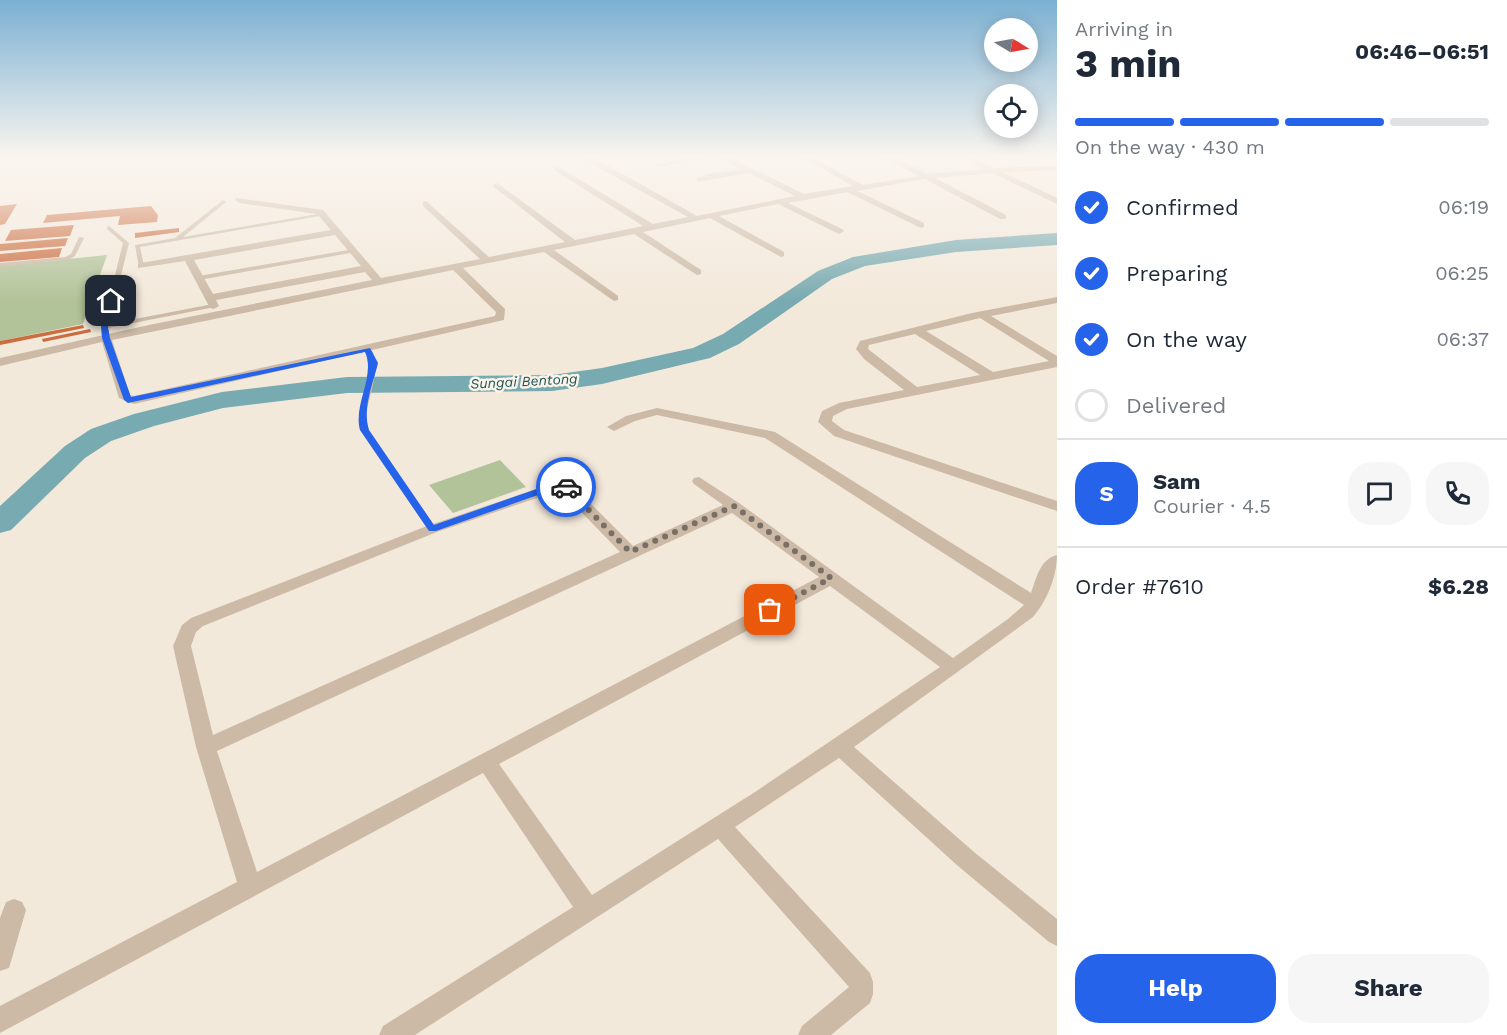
<!DOCTYPE html>
<html lang="en">
<head>
<meta charset="utf-8">
<style>
	:root { --surface:#fff; --page:#f6f6f7; --text:#1f2937; --muted:#747a83; --line:#e0e1e3; --accent:#2563eb }
	body { margin:0; font-family:"Work Sans",sans-serif; background:var(--page); color:var(--text); height:100vh; display:flex; flex-direction:column; font-size:22px; white-space:nowrap }
	* { box-sizing:border-box; margin:0 }
	p { font-size:20px; color:var(--muted) }
	.icon { flex:none; width:33px; height:33px; fill:none; stroke:currentColor; stroke-width:2; stroke-linecap:round; stroke-linejoin:round }
	.map { position:relative; flex:1; overflow:hidden }
	.side { display:flex; flex-direction:column; background:var(--surface); width:450px }
	.side>* { flex:none }
	.needle { width:39px; rotate:100deg }
	.fabs { position:absolute; left:984px; top:18px; display:grid; gap:12px }
	.fabs a { display:grid; place-items:center; width:54px; height:54px; border-radius:50%; background:var(--surface); box-shadow:0 3px 15px #0003; font-size:30px }
	.pin { position:absolute; display:grid; place-items:center; width:51px; height:51px; color:#fff; margin:-26px; border-radius:12px; box-shadow:0 3px 9px #0006 }
	.courier { position:absolute; display:grid; place-items:center; width:60px; height:60px; margin:-30px; border:4px solid #2563eb; border-radius:50%; background:#fff; color:#222; box-shadow:0 2px 8px #0007 }
	.overview em { font-style:normal; font-weight:700 }
	.overview div { display:flex; flex-direction:column-reverse }
	.overview { display:flex; align-items:center; justify-content:space-between; height:102px; padding:0 18px }
	h1 { font-size:39px; font-weight:700; line-height:45px }
	.bar { display:grid; grid-template-columns:repeat(4,1fr); gap:9px 6px; align-content:center; height:72px; padding:0 18px }
	.bar i { height:8px; border-radius:4px; background:var(--line) }
	.bar .active { background:var(--accent) }
	.bar p { grid-column:span 4 }
	.line { display:flex; align-items:center; gap:15px; padding:0 18px; border-top:2px solid var(--line) }
	.line div { flex:1 }
	.round { display:grid; place-items:center; flex:none; width:63px; height:63px; border-radius:24px; background:var(--page) }
	ol { padding:0 18px; list-style:none }
	li { display:flex; align-items:center; gap:18px; height:66px }
	li p { margin-inline-start:auto }
	li .icon { padding:6px; border-radius:50%; background:var(--accent); color:#fff; stroke-width:4 }
	li:last-child { color:var(--muted) }
	li i { width:33px; height:33px; border:3px solid var(--line); border-radius:50% }
	.primary-button { display:flex; gap:12px; margin-top:auto; padding:12px 18px }
	.primary-button a { flex:1; height:69px; border-radius:24px; background:var(--accent); color:#fff; font-size:24px; font-weight:700; line-height:69px; text-align:center }
	.primary-button a+a { background:var(--page); color:var(--text) }
	main { display:flex; flex:1; min-height:0 }
	.map>svg:first-child { display:block }
	.green { fill:#b2c39a }
	.lines { fill:none; stroke-linecap:round; stroke-linejoin:round }
	.river { fill:#78aab1; fill-rule:evenodd }
	.building { fill:#cb6d40 }
	.lane { fill:#ccbaa6; fill-rule:evenodd }
	.street { fill:#ccbaa6; fill-rule:evenodd }
	.route { fill:#2563eb }
	.done { stroke:#796f66; stroke-width:6; stroke-dasharray:0 10.8 }
	.labels { text-anchor:middle; dominant-baseline:central; stroke-width:5; stroke-linejoin:round; paint-order:stroke }
	.far-water-label { font-size:14px; font-style:italic; fill:#1b515b; stroke:#faf3e7 }
</style>
</head>
<body>
<main>
<div class="map">
<svg width="1057" height="1035" viewBox="0 0 1057 1035">
	<rect width="100%" height="100%" fill="#f3e9db"/>
	<g class="green">
		<polygon points="107,255 83,324 0,341 0,266"/>
		<polygon points="500,460 526,487 453,513 429,485"/>
	</g>
	<g class="lines">
		<polygon class="river" points="1057,233 1057,245 956,252 865,266 832,279 739,344 710,358 602,384 552,391 347,393 223,408 154,426 111,441 85,458 11,530 0,533 0,506 65,446 91,429 134,414 222,392 347,377 552,375 602,368 693,348 723,334 818,271 853,257 956,240"/>
	</g>
	<g class="building">
		<polygon points="17,204 5,224 0,225 0,206"/>
		<polygon points="151,206 158,215 157,222 118,225 120,216 43,223 47,215"/>
		<polygon points="74,225 70,236 5,241 11,230"/>
		<polygon points="179,228 179,232 135,238 135,233"/>
		<polygon points="68,238 65,246 0,251 0,244"/>
		<polygon points="62,248 59,257 0,262 0,254"/>
		<polygon points="83,325 84,328 0,345 0,341"/>
		<polygon points="90,329 91,332 43,342 42,339"/>
	</g>
	<g class="lines">
		<g class="lane">
			<polygon points="223,200 226,202 225,203 183,237 323,213 326,215 140,247 144,266 139,267 135,245 175,238"/>
			<polygon points="109,226 129,243 109,324 213,304 216,306 215,307 108,328 109,338 106,340 104,339 102,327 123,243 107,229 107,227"/>
			<polygon points="79,237 84,238 75,256 68,260 0,267 0,263 65,257 71,254"/>
			<polygon points="354,249 357,251 356,252 199,280 196,278 199,276"/>
			<path d="M 368,347 C 385,359 369,394 367,411 C 366,417 367,423 368,430 L 435,527 L 437,529 L 435,531 L 429,531 L 360,430 C 356,401 375,377 365,349 Z"/>
		</g>
		<g class="street">
			<polygon points="689,157 706,157 661,167 657,165"/>
			<path d="M 718,157 L 729,157 L 804,194 L 853,186 L 801,157 L 811,157 L 863,185 L 918,176 L 884,157 L 894,157 L 927,174 L 984,169 L 962,157 L 973,157 L 994,168 L 1057,166 L 1057,170 L 1002,172 L 1057,198 L 1057,204 L 992,173 L 935,178 L 1006,215 L 1006,219 L 1000,219 L 925,179 L 857,191 L 924,223 L 924,227 L 921,228 L 847,192 L 788,203 L 842,229 L 844,231 L 839,234 L 778,204 L 719,216 L 784,252 L 784,256 L 781,257 L 710,218 L 643,232 L 701,270 L 701,274 L 697,275 L 634,234 L 554,250 L 618,296 L 618,300 L 614,301 L 544,252 L 463,268 L 505,309 L 504,320 L 134,404 L 119,398 L 102,342 L 0,366 L 0,358 L 149,325 L 372,280 L 365,272 L 216,300 L 219,306 L 214,309 L 210,308 L 185,261 L 138,268 L 138,264 L 141,263 L 331,230 L 317,214 L 239,203 L 235,200 L 236,198 L 323,210 L 381,278 L 480,259 L 423,206 L 423,202 L 426,201 L 489,257 L 565,242 L 494,187 L 493,185 L 497,183 L 575,240 L 643,226 L 554,170 L 557,166 L 653,224 L 688,217 L 590,163 L 590,159 L 596,159 L 697,216 L 795,196 L 749,173 L 697,182 L 697,178 L 712,173 L 741,170 ZM 335,235 L 361,266 L 213,294 L 194,260 ZM 453,270 L 496,312 L 495,316 L 134,396 L 130,395 L 112,340 Z"/>
			<path d="M 1057,297 L 1057,303 L 991,316 L 1057,356 L 1057,367 L 847,409 L 833,416 L 832,421 L 844,430 L 1057,501 L 1057,511 L 834,436 L 818,422 L 822,411 L 839,403 L 904,390 L 864,359 L 856,349 L 860,341 L 972,313 ZM 980,318 L 1049,361 L 993,372 L 926,331 ZM 915,334 L 980,375 L 917,387 L 868,349 L 869,345 Z"/>
			<path d="M 657,408 L 775,432 L 1031,593 C 1036,579 1040,559 1057,555 C 1057,576 1047,601 1033,617 L 854,747 L 974,852 L 1057,919 L 1057,946 L 1049,942 L 958,866 L 839,758 L 735,827 L 870,973 L 873,982 L 873,994 L 870,1003 L 831,1035 L 798,1035 L 802,1026 L 849,987 L 718,839 L 415,1035 L 379,1035 L 383,1026 L 573,907 L 483,773 L 0,1033 L 0,1006 L 237,882 L 196,747 L 173,646 L 182,625 L 191,618 L 427,526 L 560,481 L 570,483 L 633,546 L 723,505 L 694,484 L 692,481 L 694,478 L 699,477 L 739,503 L 953,658 L 1008,619 L 1024,605 L 765,438 L 657,415 L 635,421 L 614,431 L 607,427 L 626,416 ZM 560,490 L 620,552 L 213,735 L 191,646 L 196,632 L 203,626 L 437,532 ZM 732,513 L 819,577 L 257,872 L 217,751 ZM 830,586 L 940,667 L 755,792 L 592,895 L 499,764 Z"/>
			<polygon points="14,899 22,902 26,910 9,968 0,971 0,918 6,902"/>
		</g>
	</g>
	<linearGradient id="sky" x2="0" y2="1"><stop stop-color="#7bb0d2"/><stop offset="0.52" stop-color="#faf5ef"/><stop offset="1" stop-color="#faf5ef" stop-opacity="0"/></linearGradient>
	<rect width="1057" height="302" fill="url(#sky)"/>
	<path class="route" d="M 111,299 L 115,301 L 108,327 L 110,338 L 131,397 L 370,348 L 378,363 C 373,384 362,408 369,430 L 434,525 L 551,484 L 566,484 L 571,487 L 566,489 L 555,489 L 436,531 L 429,531 L 360,430 C 353,404 376,376 365,352 L 128,403 L 124,400 L 102,338 L 101,327 L 108,301 Z"/>
	<g class="lines">
		<polyline class="done" points="566,487 630,552 734,506 831,578 770,610"/>
	</g>
	<g class="labels">
		<g class="far-water-label">
			<text transform="translate(524 381) rotate(-3)">Sungai Bentong</text>
		</g>
	</g>
</svg>
<div class="fabs">
<a><svg class="needle" viewBox="-14 -14 28 28"><path d="M0-13l5 13h-10z" fill="#e53935"/><path d="M0 13l5-13h-10z" fill="#747a83"/></svg></a>
<a><svg class="icon" aria-label="locate" viewBox="0 0 24 24"><circle cx="12" cy="12" r="6"/><path d="M12 2v4M12 18v4M2 12h4M18 12h4"/></svg></a>
</div>
<div class="pin" style="left:770px;top:610px;background:#ea580c"><svg class="icon" aria-label="bag" viewBox="0 0 24 24"><path d="M5 8h14l-1 12H6zM9 8a3 3 0 0 1 6 0"/></svg></div>
<div class="pin" style="left:111px;top:301px;background:#1f2937"><svg class="icon" aria-label="home" viewBox="0 0 24 24"><path d="M3 11l9-7 9 7M6 9v11h12V9"/></svg></div>
<div class="courier" style="left:566px;top:487px"><svg class="icon" aria-label="car" viewBox="0 0 24 24"><path d="M5 17H2v-5l4-1 3-4h7l3 4 3 1v5h-3M9 17h6M6 11h13"/><circle cx="7" cy="17" r="2"/><circle cx="17" cy="17" r="2"/></svg></div>
</div>
<section class="side">
<div class="overview"><div><h1>3 min</h1><p>Arriving in</p></div><em>06:46–06:51</em></div>
<div class="bar"><i class="active"></i><i class="active"></i><i class="active"></i><i></i><p>On the way · 430 m</p></div>
<ol>
<li><svg class="icon" aria-label="check" viewBox="0 0 24 24"><path d="M5 12l5 5 9-10"/></svg>Confirmed<p>06:19</p></li>
<li><svg class="icon" aria-label="check" viewBox="0 0 24 24"><path d="M5 12l5 5 9-10"/></svg>Preparing<p>06:25</p></li>
<li><svg class="icon" aria-label="check" viewBox="0 0 24 24"><path d="M5 12l5 5 9-10"/></svg>On the way<p>06:37</p></li>
<li><i></i>Delivered</li>
</ol>
<div class="line" style="height:108px"><b class="round" style="background:var(--accent);color:#fff">S</b><div><b>Sam</b><p>Courier · 4.5</p></div><a class="round"><svg class="icon" aria-label="chat" viewBox="0 0 24 24"><path d="M4 5h16v11H9l-5 4z"/></svg></a><a class="round"><svg class="icon" aria-label="phone" viewBox="0 0 24 24"><path d="M5 4h4l2 5-3 2q2 4 5 5l2-3 5 2v4C11 20 4 13 5 4z"/></svg></a></div>
<div class="line" style="height:78px"><div>Order #7610</div><b>$6.28</b></div>
<div class="primary-button"><a>Help</a><a>Share</a></div>
</section>
</main>
</body>
</html>
